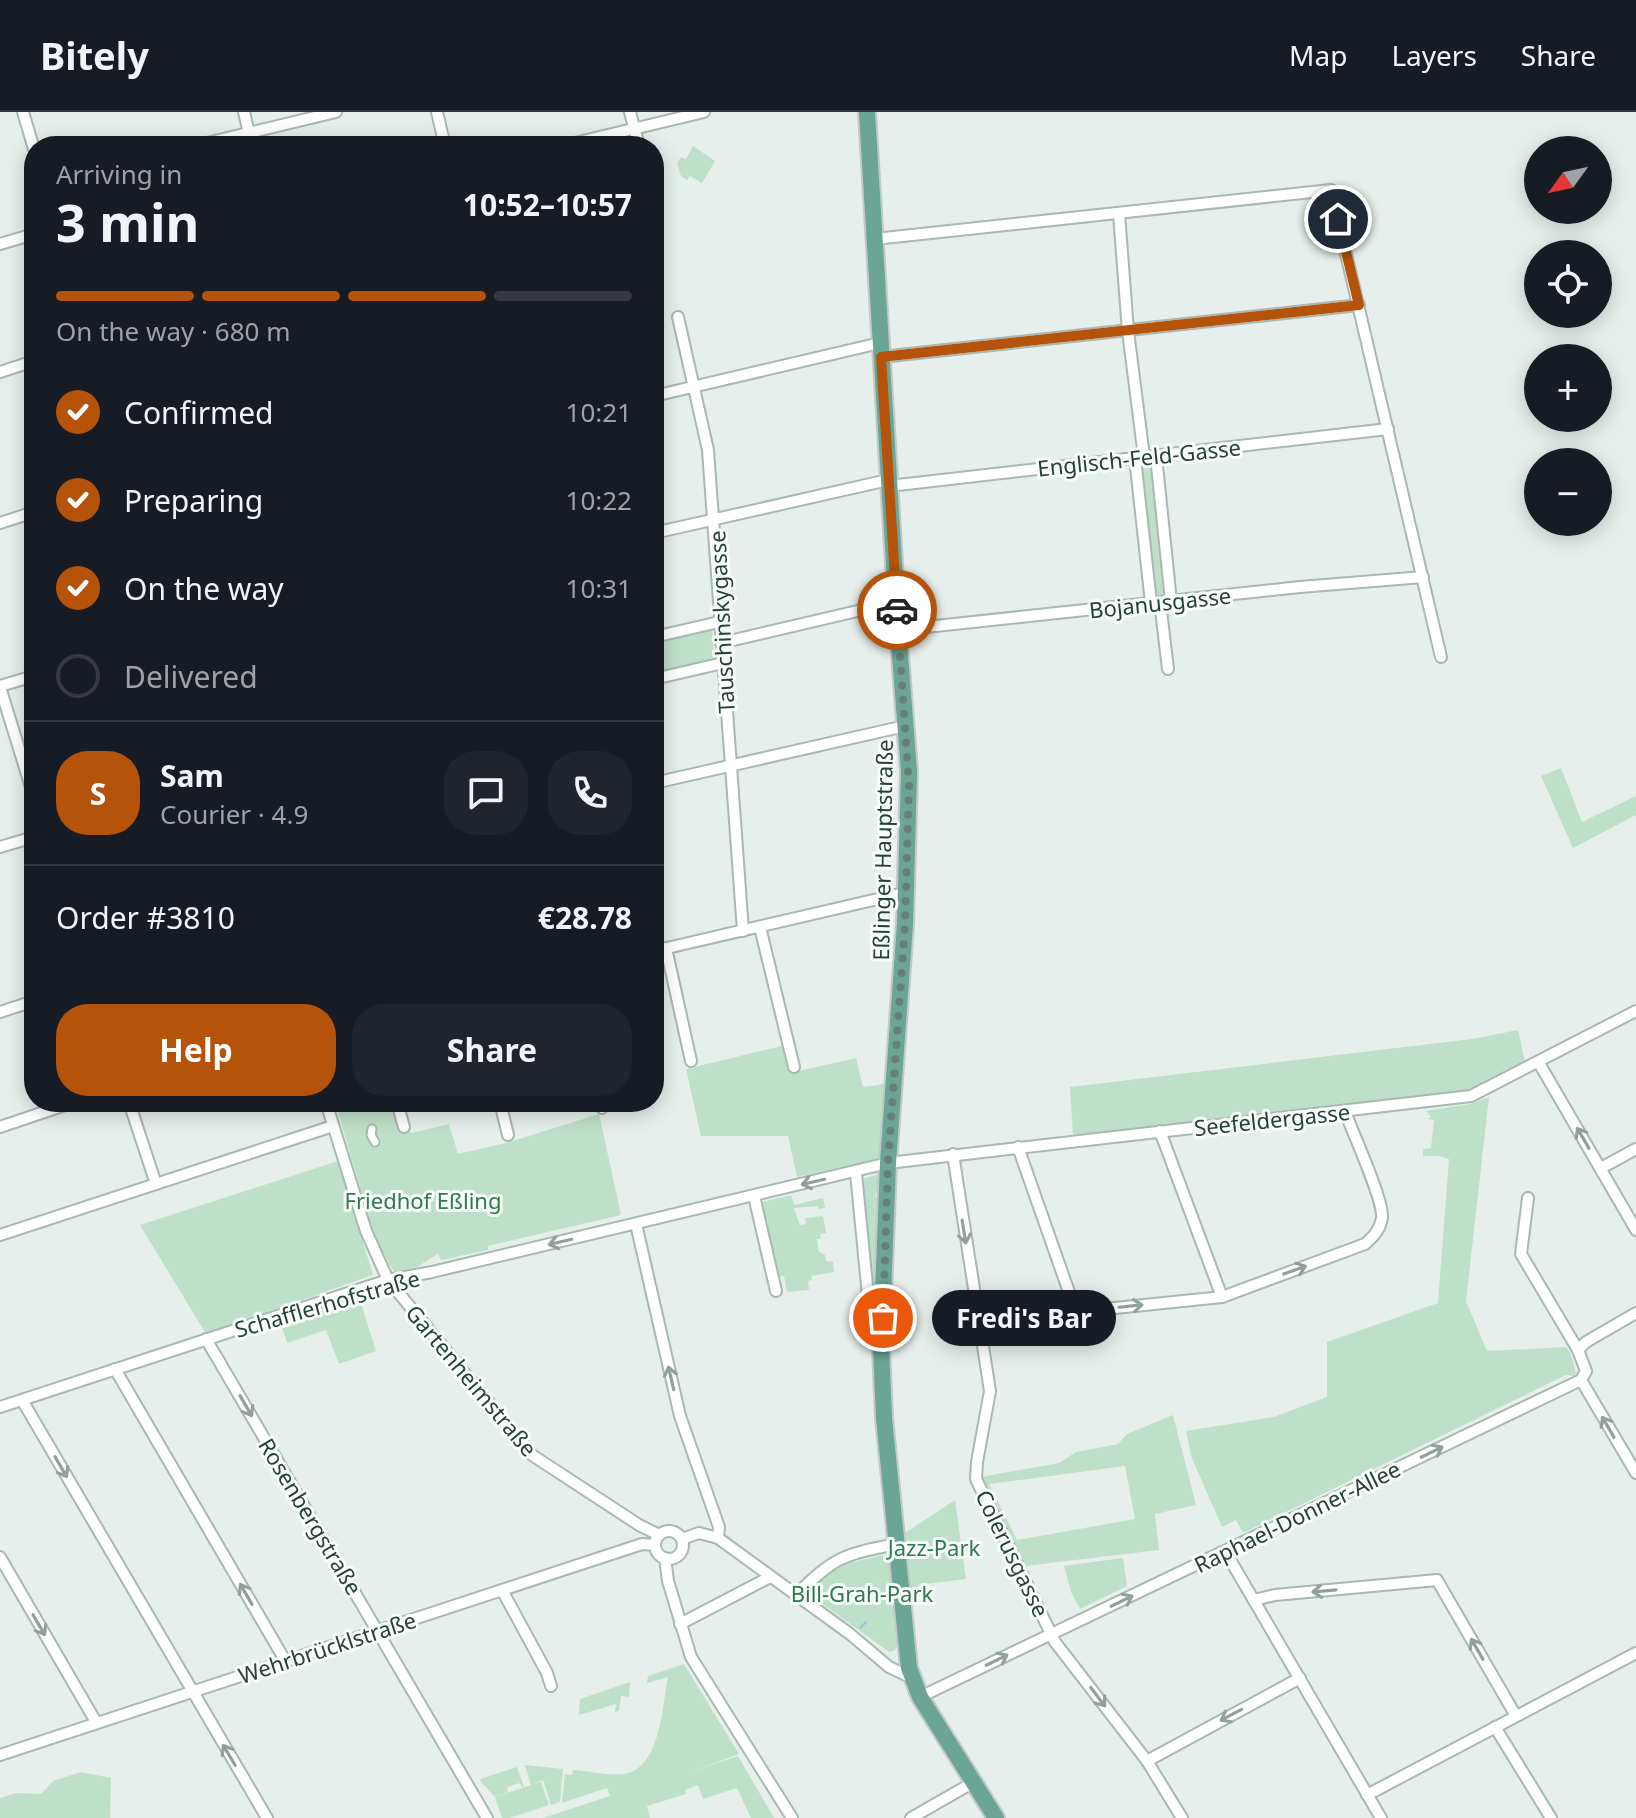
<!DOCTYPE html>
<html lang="en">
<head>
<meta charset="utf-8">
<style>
	:root { --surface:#171b24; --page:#20242c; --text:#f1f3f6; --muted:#9ea1a6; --line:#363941; --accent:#b45309 }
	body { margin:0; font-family:"Noto Sans",sans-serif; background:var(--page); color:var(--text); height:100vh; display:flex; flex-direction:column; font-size:30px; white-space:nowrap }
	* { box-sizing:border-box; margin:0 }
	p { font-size:26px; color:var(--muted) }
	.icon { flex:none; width:44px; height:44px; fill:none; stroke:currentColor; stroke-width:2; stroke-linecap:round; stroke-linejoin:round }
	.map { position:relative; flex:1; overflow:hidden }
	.panel { position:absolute; left:24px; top:24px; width:640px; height:976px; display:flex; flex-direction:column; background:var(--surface); border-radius:32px; box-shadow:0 4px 20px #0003 }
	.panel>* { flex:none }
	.needle { width:52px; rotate:237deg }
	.buttons { position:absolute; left:1524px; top:24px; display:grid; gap:16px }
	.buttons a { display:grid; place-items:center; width:88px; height:88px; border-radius:50%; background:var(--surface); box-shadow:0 4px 20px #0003; font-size:40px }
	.pin { position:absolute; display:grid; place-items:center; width:68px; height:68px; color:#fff; margin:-34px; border:4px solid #fff; border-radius:50%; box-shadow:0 2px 8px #0007 }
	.courier { position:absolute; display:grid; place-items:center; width:80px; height:80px; margin:-40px; border:6px solid #b45309; border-radius:50%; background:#fff; color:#222; box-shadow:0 2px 10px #0007 }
	.bubble { position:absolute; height:56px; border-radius:28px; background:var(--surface); box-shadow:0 4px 20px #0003; font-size:26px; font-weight:700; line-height:56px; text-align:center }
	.head em { font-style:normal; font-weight:700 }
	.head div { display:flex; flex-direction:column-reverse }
	.head { display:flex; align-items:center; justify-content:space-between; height:136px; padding:0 32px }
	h1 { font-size:52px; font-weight:700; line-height:60px }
	.bar { display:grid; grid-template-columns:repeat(4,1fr); gap:12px 8px; align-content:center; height:96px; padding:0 32px }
	.bar i { height:10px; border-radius:6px; background:var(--line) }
	.bar .current { background:var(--accent) }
	.bar p { grid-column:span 4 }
	.line { display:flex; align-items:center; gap:20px; padding:0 32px; border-top:2px solid var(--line) }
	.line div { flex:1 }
	.round { display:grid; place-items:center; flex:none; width:84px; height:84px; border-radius:32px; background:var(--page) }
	ol { padding:0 32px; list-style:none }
	li { display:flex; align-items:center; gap:24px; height:88px }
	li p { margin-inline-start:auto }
	li .icon { padding:8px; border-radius:50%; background:var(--accent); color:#fff; stroke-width:4 }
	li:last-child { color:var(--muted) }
	li i { width:44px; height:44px; border:4px solid var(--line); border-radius:50% }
	.button { display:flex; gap:16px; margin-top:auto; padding:16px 32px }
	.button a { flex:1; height:92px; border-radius:32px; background:var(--accent); color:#fff; font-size:32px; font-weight:700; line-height:92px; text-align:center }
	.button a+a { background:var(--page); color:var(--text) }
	header { display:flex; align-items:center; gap:48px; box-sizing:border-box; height:112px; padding:0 40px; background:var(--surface); border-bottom:2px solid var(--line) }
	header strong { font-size:38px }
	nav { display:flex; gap:44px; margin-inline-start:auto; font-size:28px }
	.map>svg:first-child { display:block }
	.green { fill:#bfe0c8; fill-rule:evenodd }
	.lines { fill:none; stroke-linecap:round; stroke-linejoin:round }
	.stream { stroke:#8ec9d4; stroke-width:2 }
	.pedestrian-casing { stroke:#a8b8b2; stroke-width:11 }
	.minor-casing { stroke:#a8b8b2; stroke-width:14 }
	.primary-casing { stroke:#c2cac8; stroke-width:20 }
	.pedestrian { stroke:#fff; stroke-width:7 }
	.minor { stroke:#fff; stroke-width:10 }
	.primary { stroke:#6aa596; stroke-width:16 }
	.oneway { stroke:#92a09c }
	.done { stroke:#687f78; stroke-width:8; stroke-dasharray:0 14.4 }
	.route { stroke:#b45309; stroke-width:10 }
	.labels { text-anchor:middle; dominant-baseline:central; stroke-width:6; stroke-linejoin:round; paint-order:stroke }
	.street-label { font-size:22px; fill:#24423a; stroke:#f7fbf9 }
	.park-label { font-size:22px; fill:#2d7a4b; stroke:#f7fbf9 }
</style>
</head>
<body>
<header>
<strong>Bitely</strong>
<nav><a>Map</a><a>Layers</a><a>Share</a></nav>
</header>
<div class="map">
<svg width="1636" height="1706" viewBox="0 0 1636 1706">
	<rect width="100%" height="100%" fill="#e6efeb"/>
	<g class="green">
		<polygon points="693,34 715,49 702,71 690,64 687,68 681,64 677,51 681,45 686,47"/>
		<polygon points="1144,347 1153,348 1167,479 1157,486 1153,479 1140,351"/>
		<polygon points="712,515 714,547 654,562 654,529"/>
		<polygon points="1561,656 1582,710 1636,684 1636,703 1573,736 1541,664"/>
		<polygon points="1518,918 1525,950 1472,978 1389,990 1073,1023 1070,975 1472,927"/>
		<polygon points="782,934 790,961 856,946 863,975 884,972 881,1046 797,1065 788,1024 701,1024 686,957"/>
		<path d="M 1489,985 L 1466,1189 L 1487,1239 L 1566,1235 C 1572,1241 1574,1254 1576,1261 L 1574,1264 L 1566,1263 L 1243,1421 L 1236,1408 L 1222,1415 L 1191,1344 L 1186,1319 L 1274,1305 L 1327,1285 L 1327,1230 L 1438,1191 L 1449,1047 L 1439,1044 L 1423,1044 L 1423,1037 L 1431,1036 L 1434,1008 L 1427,1007 L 1431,1005 L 1426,999 L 1470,992 Z"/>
		<polygon points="335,990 391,990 401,1021 407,1019 412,1021 449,1012 458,1042 506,1031 599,1002 621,1103 488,1134 488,1138 441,1148 438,1142 417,1155 394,1160 374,1124"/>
		<polygon points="338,1049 373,1163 206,1222 140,1113"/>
		<polygon points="880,1062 882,1064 875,1084 877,1085 876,1102 879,1103 875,1225 861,1070 865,1066"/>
		<polygon points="791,1083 794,1093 823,1086 825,1096 819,1097 818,1094 794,1096 800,1113 806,1112 805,1106 823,1104 826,1121 820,1122 821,1127 817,1127 819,1140 825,1143 826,1149 833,1150 834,1160 811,1164 812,1168 808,1169 809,1178 787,1180 784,1164 776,1166 772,1151 776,1150 775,1146 771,1146 768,1133 772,1131 771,1128 766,1128 763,1114 768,1112 767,1108 762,1109 758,1091"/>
		<polygon points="359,1185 376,1239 339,1252 326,1218 287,1231 281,1212"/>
		<path d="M 1173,1303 L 1196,1393 L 1155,1402 L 1159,1438 L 1025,1454 L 981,1365 L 1059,1351 L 1076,1340 L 1118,1332 L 1127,1322 ZM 1125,1354 L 1135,1407 L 1017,1428 L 989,1372 Z"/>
		<polygon points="955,1388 966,1467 918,1473 919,1488 911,1489 905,1421"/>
		<polygon points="887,1442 891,1443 898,1533 894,1539 889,1540 813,1485 811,1476 833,1455"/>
		<polygon points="1123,1446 1127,1474 1080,1497 1071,1480 1064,1454"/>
		<path d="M 684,1552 L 739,1642 L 693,1659 L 738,1644 L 774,1706 L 751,1706 L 737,1676 L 703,1687 L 698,1673 L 685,1678 L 686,1682 L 647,1694 L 650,1706 L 543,1706 L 610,1684 L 607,1676 L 562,1691 L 565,1662 L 572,1663 L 573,1658 C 589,1659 608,1664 624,1662 C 661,1656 662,1594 668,1565 L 647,1571 L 648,1564 Z"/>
		<polygon points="630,1570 629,1585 621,1584 619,1599 615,1600 616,1592 579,1603 580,1587"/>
		<polygon points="525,1653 563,1657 560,1690 551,1693 543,1668 533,1672 541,1670 549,1693 510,1706 502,1706 495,1685 531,1673"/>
		<polygon points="517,1655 524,1675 522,1675 520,1671 507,1675 508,1680 495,1685 481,1670 480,1667"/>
		<polygon points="81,1660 111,1666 110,1706 0,1706 0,1686 16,1681 41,1682 53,1669"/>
	</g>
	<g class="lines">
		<polyline class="stream" points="860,1516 866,1510"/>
		<g class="pedestrian-casing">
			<polyline id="pedestrian" points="372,1017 371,1023 375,1030"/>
		</g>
		<g class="minor-casing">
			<g id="minor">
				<polyline points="23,0 34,37"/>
				<polyline points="244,0 252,34"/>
				<polyline points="437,0 445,34"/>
				<polyline points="630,0 639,34"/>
				<polyline points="194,34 336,0"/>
				<polyline points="562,34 704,0"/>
				<polyline points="1119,102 1128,219 1144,345"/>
				<polyline points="654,104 655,110"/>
				<polyline points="875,127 1331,78 1441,545"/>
				<polyline points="0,132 34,122"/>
				<polyline points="678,205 708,338 743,819"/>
				<polyline points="881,245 1359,193"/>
				<polyline points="0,260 34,249"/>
				<polyline points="654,284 880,231"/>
				<polyline points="1156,344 1171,489"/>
				<polyline points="1135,346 1151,491"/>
				<polyline points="889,374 1388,317"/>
				<polyline points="0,411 34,400"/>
				<polyline points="654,421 888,368"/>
				<polyline points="1160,490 1168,557"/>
				<polyline points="898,518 1300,475 1423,465"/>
				<polyline points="654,525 719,510"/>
				<polyline points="721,531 896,490"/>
				<polyline points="654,567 723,551"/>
				<polyline points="0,574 34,564"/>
				<polyline points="0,575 34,685"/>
				<polyline points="654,671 905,614"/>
				<polyline points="0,735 34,725"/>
				<polyline points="760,815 794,955"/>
				<polyline points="666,836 691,949"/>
				<polyline points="654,839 895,783 906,783"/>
				<polyline points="0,900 34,889"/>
				<polyline points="1539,951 1636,1118"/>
				<polyline points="129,990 156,1072"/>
				<polyline points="326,990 366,1119 388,1168 532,1343 639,1413 659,1423"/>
				<polyline points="397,990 404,1015"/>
				<polyline points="500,990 508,1023"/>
				<polyline points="601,990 602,996"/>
				<polyline points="0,1015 74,990"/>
				<polyline points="1018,1035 1076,1200 1222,1185 1160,1019"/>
				<polyline points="953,1042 990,1279 977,1350 976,1367 1055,1530 1147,1649 1182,1706"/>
				<polyline points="1601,1056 1636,1037"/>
				<polyline points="856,1061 872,1225 880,1235"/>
				<polyline points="754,1084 776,1179"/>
				<polyline points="1528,1086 1521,1142 1578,1238"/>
				<polyline points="636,1112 680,1304 719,1415 718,1426"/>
				<polyline points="0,1123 333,1014"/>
				<path d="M 1222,1185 L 1365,1132 C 1373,1125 1380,1118 1382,1106 C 1384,1088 1352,1020 1345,999"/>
				<polyline points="206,1227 487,1706"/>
				<polyline points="115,1257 286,1550"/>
				<polyline points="1581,1268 1636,1361"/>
				<polyline points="22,1288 267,1706"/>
				<polyline points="0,1295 388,1168 432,1160 888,1051 1471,984 1636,899"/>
				<circle cx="669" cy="1433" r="14"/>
				<polyline points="682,1427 699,1421 718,1426 850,1522 889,1555 912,1566"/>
				<polyline points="1225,1439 1381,1706"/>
				<polyline points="0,1445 96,1610"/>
				<polyline points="665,1446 668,1469 691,1545 792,1706"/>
				<polyline points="502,1478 547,1561 551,1574"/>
				<path d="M 796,1483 C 834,1445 844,1442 897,1432"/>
				<polyline points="1254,1488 1275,1483 1437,1468 1516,1604"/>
				<polyline points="680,1512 770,1465"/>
				<polyline points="920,1585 1581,1268 1586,1259 1578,1238 1586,1230 1636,1201"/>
				<polyline points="1495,1615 1551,1706"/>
				<polyline points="0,1643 642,1432 655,1433"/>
				<polyline points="1147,1649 1300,1566"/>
				<polyline points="1367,1683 1636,1541"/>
				<polyline points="911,1706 974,1670"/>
			</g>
		</g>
		<g class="primary-casing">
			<polyline id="primary" points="867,0 898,518 909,659 905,812 888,1051 881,1236 884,1306 909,1556 920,1585 996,1706"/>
		</g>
		<use href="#pedestrian" class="pedestrian"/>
		<use href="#minor" class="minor"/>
		<use href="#primary" class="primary"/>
	</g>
	<defs><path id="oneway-shaft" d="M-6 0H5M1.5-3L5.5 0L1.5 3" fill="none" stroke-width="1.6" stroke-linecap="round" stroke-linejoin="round" transform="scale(2)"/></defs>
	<g class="oneway">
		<use href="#oneway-shaft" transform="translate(1583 1026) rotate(-120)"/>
		<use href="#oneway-shaft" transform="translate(813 1070) rotate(167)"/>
		<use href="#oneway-shaft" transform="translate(964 1120) rotate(81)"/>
		<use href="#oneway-shaft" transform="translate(560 1130) rotate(167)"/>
		<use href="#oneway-shaft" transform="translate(1295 1158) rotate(-20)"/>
		<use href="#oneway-shaft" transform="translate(1131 1194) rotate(-6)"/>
		<use href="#oneway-shaft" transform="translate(671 1266) rotate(-103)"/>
		<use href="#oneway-shaft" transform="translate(246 1294) rotate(60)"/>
		<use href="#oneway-shaft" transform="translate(1608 1315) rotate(-120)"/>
		<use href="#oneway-shaft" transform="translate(1432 1340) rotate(-26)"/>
		<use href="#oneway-shaft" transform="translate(61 1355) rotate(60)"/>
		<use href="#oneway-shaft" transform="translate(1324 1479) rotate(175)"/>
		<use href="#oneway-shaft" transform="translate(246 1482) rotate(-120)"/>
		<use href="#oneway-shaft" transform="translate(1122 1489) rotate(-26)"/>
		<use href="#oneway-shaft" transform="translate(39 1513) rotate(60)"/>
		<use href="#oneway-shaft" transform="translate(1477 1537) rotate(-120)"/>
		<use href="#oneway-shaft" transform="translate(997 1548) rotate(-26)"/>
		<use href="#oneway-shaft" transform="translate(1098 1585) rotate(53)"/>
		<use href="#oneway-shaft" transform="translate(1231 1603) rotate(152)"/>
		<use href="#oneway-shaft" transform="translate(229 1643) rotate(-121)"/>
	</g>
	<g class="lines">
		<polyline class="done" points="883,1206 888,1051 905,812 909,674 897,498"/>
		<polyline class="route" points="897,498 881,245 1359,193 1338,107"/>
	</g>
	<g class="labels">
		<g class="street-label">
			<text transform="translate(1139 345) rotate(-6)">Englisch-Feld-Gasse</text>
			<text transform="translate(1160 490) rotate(-6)">Bojanusgasse</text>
			<text transform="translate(721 510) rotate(-93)">Tauschinskygasse</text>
			<text transform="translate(882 738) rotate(-89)">Eßlinger Hauptstraße</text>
			<text transform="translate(1272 1007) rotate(-6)">Seefeldergasse</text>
			<text transform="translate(327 1191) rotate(-16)">Schafflerhofstraße</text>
			<text transform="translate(472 1268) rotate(50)">Gartenheimstraße</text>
			<text transform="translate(311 1404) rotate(59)">Rosenbergstraße</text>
			<text transform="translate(1297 1404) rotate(-26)">Raphael-Donner-Allee</text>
			<text transform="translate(1013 1441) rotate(64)">Colerusgasse</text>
			<text transform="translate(327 1535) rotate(-18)">Wehrbrücklstraße</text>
		</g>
		<g class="park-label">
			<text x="423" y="1088">Friedhof Eßling</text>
			<text x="934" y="1435">Jazz-Park</text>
			<text x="862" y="1481">Bill-Grah-Park</text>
		</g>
	</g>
</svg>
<div class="buttons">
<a><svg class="needle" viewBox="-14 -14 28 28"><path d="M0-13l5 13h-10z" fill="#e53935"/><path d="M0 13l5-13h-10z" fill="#9ea1a6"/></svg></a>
<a><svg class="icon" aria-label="locate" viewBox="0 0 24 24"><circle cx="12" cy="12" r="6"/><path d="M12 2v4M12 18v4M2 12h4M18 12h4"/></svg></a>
<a>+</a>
<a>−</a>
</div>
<div class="pin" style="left:883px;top:1206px;background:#ea580c"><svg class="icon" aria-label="bag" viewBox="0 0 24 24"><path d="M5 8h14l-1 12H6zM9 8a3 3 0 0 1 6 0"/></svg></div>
<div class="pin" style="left:1338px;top:107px;background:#1f2937"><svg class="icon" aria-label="home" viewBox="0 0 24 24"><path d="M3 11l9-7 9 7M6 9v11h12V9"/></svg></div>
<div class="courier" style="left:897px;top:498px"><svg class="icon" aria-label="car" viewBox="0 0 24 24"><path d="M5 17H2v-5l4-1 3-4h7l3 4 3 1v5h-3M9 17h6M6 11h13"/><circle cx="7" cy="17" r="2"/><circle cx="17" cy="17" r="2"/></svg></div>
<div class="bubble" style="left:932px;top:1178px;width:184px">Fredi's Bar</div>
<section class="panel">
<div class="head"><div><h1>3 min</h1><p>Arriving in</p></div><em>10:52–10:57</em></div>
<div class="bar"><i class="current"></i><i class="current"></i><i class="current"></i><i></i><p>On the way · 680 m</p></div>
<ol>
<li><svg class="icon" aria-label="check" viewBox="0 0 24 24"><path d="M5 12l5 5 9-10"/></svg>Confirmed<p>10:21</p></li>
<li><svg class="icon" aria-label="check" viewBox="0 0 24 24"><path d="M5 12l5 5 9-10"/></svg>Preparing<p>10:22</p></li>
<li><svg class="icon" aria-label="check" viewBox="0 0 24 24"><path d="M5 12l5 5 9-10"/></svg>On the way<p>10:31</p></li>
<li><i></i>Delivered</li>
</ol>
<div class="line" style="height:144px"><b class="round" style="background:var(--accent);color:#fff">S</b><div><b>Sam</b><p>Courier · 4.9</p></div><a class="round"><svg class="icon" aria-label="chat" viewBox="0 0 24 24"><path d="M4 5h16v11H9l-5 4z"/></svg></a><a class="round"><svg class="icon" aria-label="phone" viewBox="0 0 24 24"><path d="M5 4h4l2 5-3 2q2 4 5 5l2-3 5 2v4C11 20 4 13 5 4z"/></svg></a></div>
<div class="line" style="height:104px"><div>Order #3810</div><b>€28.78</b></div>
<div class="button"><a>Help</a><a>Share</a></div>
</section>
</div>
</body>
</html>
